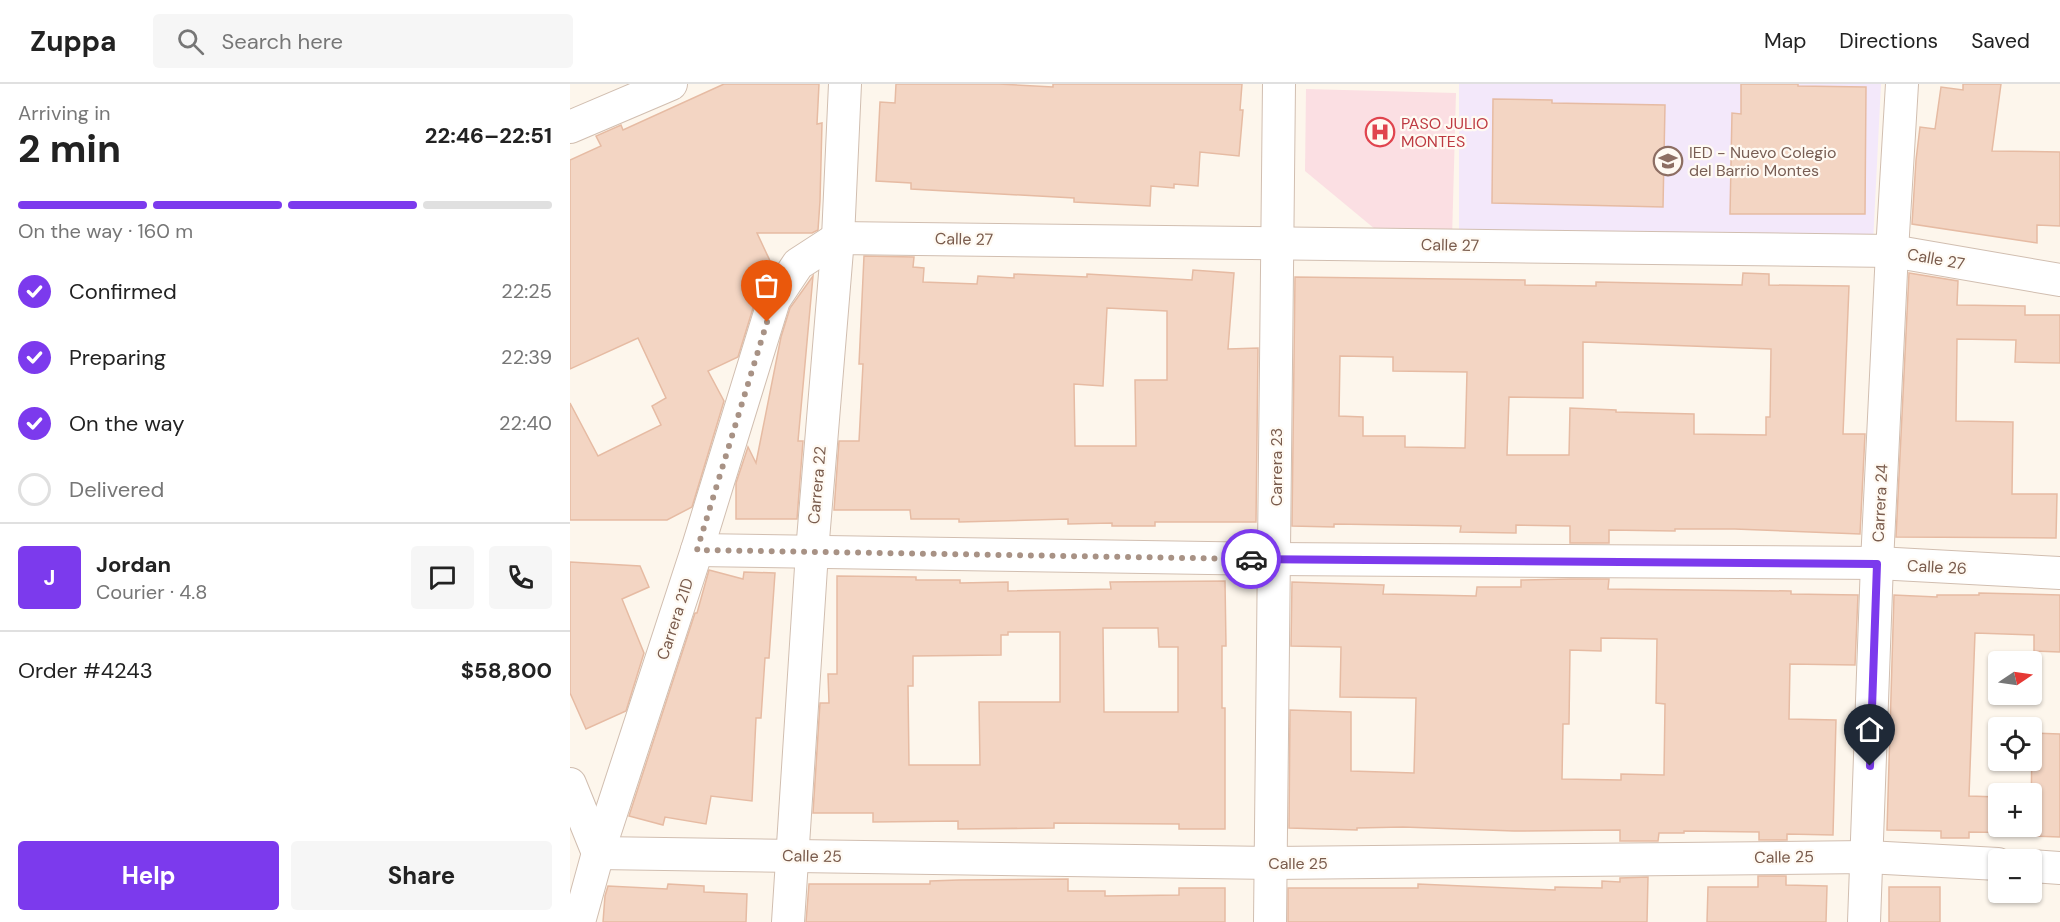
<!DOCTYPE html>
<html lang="en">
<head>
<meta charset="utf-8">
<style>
	:root { --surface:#fff; --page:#f6f6f6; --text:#222; --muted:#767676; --line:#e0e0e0; --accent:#7c3aed }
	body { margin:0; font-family:"DM Sans",sans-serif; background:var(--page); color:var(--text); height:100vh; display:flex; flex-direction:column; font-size:22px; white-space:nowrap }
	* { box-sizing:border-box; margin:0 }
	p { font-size:20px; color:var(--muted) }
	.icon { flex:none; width:33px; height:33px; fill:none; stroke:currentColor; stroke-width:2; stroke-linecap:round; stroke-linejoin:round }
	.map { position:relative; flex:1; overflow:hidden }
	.sheet { display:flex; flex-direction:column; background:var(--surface); width:570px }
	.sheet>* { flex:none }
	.needle { width:39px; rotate:77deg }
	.buttons { position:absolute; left:1418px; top:567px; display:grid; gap:12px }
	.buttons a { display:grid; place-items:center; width:54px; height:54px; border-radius:6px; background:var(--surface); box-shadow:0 2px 4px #0004; font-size:30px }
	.pin { position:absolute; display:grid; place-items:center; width:51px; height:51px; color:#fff; margin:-62px -26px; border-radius:50% 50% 50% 0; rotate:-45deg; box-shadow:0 0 6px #0007 }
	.pin .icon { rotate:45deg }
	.courier { position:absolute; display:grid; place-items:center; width:60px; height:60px; margin:-30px; border:4px solid #7c3aed; border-radius:50%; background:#fff; color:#222; box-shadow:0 2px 8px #0007 }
	.summary em { font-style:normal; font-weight:700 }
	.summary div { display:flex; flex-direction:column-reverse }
	.summary { display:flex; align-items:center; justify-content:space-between; height:102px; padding:0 18px }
	h1 { font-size:39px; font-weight:700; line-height:45px }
	.bar { display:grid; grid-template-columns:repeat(4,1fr); gap:9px 6px; align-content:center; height:72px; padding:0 18px }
	.bar i { height:8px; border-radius:4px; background:var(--line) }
	.bar .on { background:var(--accent) }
	.bar p { grid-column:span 4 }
	.line { display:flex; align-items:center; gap:15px; padding:0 18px; border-top:2px solid var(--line) }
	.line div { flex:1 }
	.round { display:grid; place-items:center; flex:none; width:63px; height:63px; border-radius:6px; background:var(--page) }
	ol { padding:0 18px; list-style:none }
	li { display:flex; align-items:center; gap:18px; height:66px }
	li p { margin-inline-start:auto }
	li .icon { padding:6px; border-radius:50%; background:var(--accent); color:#fff; stroke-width:4 }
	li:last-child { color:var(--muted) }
	li i { width:33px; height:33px; border:3px solid var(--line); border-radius:50% }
	.button { display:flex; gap:12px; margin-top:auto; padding:12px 18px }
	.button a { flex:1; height:69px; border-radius:6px; background:var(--accent); color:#fff; font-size:24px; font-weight:700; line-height:69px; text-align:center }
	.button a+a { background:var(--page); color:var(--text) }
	header { display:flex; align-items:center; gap:36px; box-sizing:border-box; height:84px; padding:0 30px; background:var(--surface); border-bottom:2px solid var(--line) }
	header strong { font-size:28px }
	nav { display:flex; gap:33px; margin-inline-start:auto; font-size:21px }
	.search { width:420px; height:54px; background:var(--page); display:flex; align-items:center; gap:15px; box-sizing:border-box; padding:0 21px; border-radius:6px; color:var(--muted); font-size:22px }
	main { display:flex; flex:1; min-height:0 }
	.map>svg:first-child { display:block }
	.education { fill:#f3e8fa }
	.medical { fill:#fbdfe3 }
	.building { fill:#f3d5c3; stroke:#e6bba3; stroke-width:1.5; fill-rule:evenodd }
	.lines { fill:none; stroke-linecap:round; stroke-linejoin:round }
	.street-casing { stroke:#d1beb0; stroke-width:34 }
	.street { stroke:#fff; stroke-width:32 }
	.done { stroke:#a89285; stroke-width:6; stroke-dasharray:0 10.8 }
	.route { stroke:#7c3aed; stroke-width:8 }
	.labels { text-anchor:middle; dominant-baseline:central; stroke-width:4.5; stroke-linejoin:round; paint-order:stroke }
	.health-label { font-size:16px; fill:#be3a42; stroke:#fffaf3; text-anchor:start }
	.education-label { font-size:16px; fill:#785e54; stroke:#fffaf3; text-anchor:start }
	.street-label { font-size:16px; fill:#7a5c4d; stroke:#fffaf3 }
</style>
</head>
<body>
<header>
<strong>Zuppa</strong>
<div class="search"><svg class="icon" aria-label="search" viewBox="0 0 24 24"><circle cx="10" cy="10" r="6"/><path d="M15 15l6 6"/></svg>Search here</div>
<nav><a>Map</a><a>Directions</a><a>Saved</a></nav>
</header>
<main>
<section class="sheet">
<div class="summary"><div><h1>2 min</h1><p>Arriving in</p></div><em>22:46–22:51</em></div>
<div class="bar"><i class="on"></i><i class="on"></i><i class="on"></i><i></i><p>On the way · 160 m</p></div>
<ol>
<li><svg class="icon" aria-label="check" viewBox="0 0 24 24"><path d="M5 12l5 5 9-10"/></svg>Confirmed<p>22:25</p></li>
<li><svg class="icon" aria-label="check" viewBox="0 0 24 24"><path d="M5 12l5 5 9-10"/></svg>Preparing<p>22:39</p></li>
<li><svg class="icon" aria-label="check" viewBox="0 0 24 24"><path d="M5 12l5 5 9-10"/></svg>On the way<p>22:40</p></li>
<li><i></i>Delivered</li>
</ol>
<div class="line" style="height:108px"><b class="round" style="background:var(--accent);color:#fff">J</b><div><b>Jordan</b><p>Courier · 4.8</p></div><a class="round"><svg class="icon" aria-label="chat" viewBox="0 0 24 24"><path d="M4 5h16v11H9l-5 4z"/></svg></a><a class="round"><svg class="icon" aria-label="phone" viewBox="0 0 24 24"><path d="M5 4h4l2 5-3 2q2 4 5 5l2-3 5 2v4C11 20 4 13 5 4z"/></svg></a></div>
<div class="line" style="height:78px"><div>Order #4243</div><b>$58,800</b></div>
<div class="button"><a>Help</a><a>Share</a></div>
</section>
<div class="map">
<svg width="1490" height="838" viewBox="0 0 1490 838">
	<rect width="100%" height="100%" fill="#fdf6ec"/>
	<polygon class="education" points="889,0 1311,0 1303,159 889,154"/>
	<polygon class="medical" points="736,5 886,9 882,155 811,150 735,87"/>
	<g class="building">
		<polygon points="154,0 249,0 247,40 252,39 250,117 248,146 242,149 187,149 201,179 184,187 191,203 187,211 168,273 138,287 154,317 122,423 97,436 0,436 0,319 28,372 91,341 82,322 96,314 68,254 0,285 0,76 31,62 26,52 51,41 53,46"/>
		<polygon points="326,0 429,0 483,3 483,0 672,0 670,26 673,26 669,72 630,68 628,102 604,100 604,104 581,102 580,122 504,118 504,114 341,105 341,99 306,97 310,18 325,19"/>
		<polygon points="1171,0 1228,0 1228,2 1296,3 1295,130 1160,130 1162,29 1171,30"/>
		<polygon points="1393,0 1431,0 1422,67 1490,68 1490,142 1467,141 1467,159 1342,140 1346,76 1350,43 1365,45 1371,3 1393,6"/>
		<polygon points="923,15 982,16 982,19 1095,21 1093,123 922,119"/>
		<path d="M 294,172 L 344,173 L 343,183 L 354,184 L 353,198 L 407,200 L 408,192 L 444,194 L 444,190 L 517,193 L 517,190 L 622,196 L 623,186 L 664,189 L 658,265 L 688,264 L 686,438 L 585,438 L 585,442 L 542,442 L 542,439 L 498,440 L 498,435 L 389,438 L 389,435 L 341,435 L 340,426 L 264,426 L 269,357 L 289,357 L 293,280 L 289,280 ZM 537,224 L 597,227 L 597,296 L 565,296 L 566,362 L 505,362 L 504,300 L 533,302 Z"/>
		<path d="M 1173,189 L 1199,190 L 1199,201 L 1279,202 L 1273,350 L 1295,350 L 1290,450 L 1165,445 L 1105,445 L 1105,447 L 1039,446 L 1039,459 L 1000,459 L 1000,442 L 946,441 L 946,449 L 890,448 L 891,442 L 764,440 L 764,443 L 722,442 L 725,193 L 955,196 L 955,201 L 1026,202 L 1026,198 L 1172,201 ZM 1013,258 L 1201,265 L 1200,333 L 1196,333 L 1196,351 L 1124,350 L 1124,330 L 1046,328 L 1046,326 L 1000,324 L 999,371 L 937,371 L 939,313 L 1013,314 ZM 770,272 L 823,273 L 823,287 L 897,288 L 895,364 L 835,363 L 835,352 L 793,352 L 793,333 L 769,332 Z"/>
		<polygon points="1339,189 1388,197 1387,221 1455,222 1455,231 1490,231 1490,279 1445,278 1446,256 1387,255 1386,337 1443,338 1442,410 1487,410 1486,454 1326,453"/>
		<polygon points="243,192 228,357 233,357 227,435 166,435 166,399 178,363 186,379 211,253 220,224"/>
		<polygon points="0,478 70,482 79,503 52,515 74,569 56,627 16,645 0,609"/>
		<polygon points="139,486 173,495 174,488 205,489 199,574 195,574 191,634 186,634 182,717 141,712 136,740 95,733 93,741 59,732 125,529 127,529"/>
		<path d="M 267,492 L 346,493 L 346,496 L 390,496 L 390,499 L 438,498 L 438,507 L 541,505 L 540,498 L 655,497 L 656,562 L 652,562 L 652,624 L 655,624 L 655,745 L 609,745 L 609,740 L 484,739 L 484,744 L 388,745 L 388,737 L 303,738 L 303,729 L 243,729 L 250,619 L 259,619 L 258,590 L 267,590 ZM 533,544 L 588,544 L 589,563 L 608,563 L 608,628 L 534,628 ZM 438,548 L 490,548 L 490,618 L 409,618 L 410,681 L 339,681 L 338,602 L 343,602 L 343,572 L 431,571 L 431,551 L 438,551 Z"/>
		<path d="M 1000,495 L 1039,495 L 1038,505 L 1221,507 L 1221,510 L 1288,511 L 1285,581 L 1220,580 L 1219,635 L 1266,636 L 1263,751 L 1217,750 L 1217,756 L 1189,756 L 1189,748 L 1114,747 L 1114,749 L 1089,749 L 1088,757 L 1050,757 L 1050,746 L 944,747 L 833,743 L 787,744 L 787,746 L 719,744 L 720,626 L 781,628 L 781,687 L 844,689 L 846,614 L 770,613 L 771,563 L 721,562 L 722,498 L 814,501 L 813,510 L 906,512 L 907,503 L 951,503 L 951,496 ZM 1031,554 L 1087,555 L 1086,619 L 1095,620 L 1094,691 L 1051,690 L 1051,696 L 992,695 L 993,640 L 999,640 L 1000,566 L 1031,567 Z"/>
		<polygon points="1409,509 1490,511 1490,568 1464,567 1464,551 1405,549 1399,712 1428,713 1428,742 1461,742 1462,649 1490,650 1490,753 1460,752 1460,749 1399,748 1399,754 1371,754 1371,747 1317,746 1324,511 1367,513 1367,511 1409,511"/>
		<polygon points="1188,792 1216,792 1216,801 1257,802 1256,838 1137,838 1138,803 1188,803"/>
		<polygon points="1078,793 1077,838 718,838 718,804 848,804 848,800 985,806 985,803 1032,804 1032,797 1050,798 1050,794"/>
		<polygon points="498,795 498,807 535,807 535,812 609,811 609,804 655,804 655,838 236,838 239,800 360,800 360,797 389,796"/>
		<polygon points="98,800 134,802 134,808 177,810 176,838 33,838 35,812 38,802 97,805"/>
		<rect x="1319" y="803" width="51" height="35"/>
	</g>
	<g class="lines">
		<g class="street-casing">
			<g id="street">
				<polyline points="0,43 101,0"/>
				<polyline points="127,466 705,475 1307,479 1490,489"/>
				<polyline points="0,700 28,769"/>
				<polyline points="28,769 702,779 1297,773 1428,780"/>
				<polyline points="1461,782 1490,784"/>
				<polyline points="9,838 28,769 127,466 204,216 228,180 268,154 1322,167 1490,196"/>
				<polyline points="218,838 242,468 268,154 275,0"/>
				<polyline points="700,838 709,0"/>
				<polyline points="1294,838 1307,479 1322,167 1332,0"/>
			</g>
		</g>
		<use href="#street" class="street"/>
	</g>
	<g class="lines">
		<polyline class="done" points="197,238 127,466 681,475"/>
		<polyline class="route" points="681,475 1307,480 1300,682"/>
	</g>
	<defs>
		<g id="hospital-ring" transform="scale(1.5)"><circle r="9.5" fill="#fffaf3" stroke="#e0444e" stroke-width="1.5"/><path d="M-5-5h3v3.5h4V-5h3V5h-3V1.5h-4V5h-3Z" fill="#e0444e"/></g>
		<g id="school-ring" transform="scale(1.5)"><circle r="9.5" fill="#fffaf3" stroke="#8d6e63" stroke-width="1.5"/><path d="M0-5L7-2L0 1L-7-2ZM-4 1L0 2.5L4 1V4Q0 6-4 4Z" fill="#8d6e63"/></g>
	</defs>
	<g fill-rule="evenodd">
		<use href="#hospital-ring" x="810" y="48"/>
		<use href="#school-ring" x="1098" y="77"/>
	</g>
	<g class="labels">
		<g class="health-label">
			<text x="831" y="39">PASO JULIO<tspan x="831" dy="18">MONTES</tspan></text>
		</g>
		<g class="education-label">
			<text x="1119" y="68">IED - Nuevo Colegio<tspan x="1119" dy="18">del Barrio Montes</tspan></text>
		</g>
		<g class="street-label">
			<text transform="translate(394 155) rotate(1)">Calle 27</text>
			<text transform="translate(880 161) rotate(1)">Calle 27</text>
			<text transform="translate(1366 175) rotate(10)">Calle 27</text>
			<text transform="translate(706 383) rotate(-90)">Carrera 23</text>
			<text transform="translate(247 401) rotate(-85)">Carrera 22</text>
			<text transform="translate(1310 419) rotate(-87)">Carrera 24</text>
			<text transform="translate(1367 483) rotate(3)">Calle 26</text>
			<text transform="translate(105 535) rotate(-72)">Carrera 21D</text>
			<text transform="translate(242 772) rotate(1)">Calle 25</text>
			<text transform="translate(1214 773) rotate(-1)">Calle 25</text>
			<text x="728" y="779">Calle 25</text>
		</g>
	</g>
</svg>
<div class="buttons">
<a><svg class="needle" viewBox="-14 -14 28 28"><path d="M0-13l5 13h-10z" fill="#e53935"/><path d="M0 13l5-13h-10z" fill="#767676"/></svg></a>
<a><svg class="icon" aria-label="locate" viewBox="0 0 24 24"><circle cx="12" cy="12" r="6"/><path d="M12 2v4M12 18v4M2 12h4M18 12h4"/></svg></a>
<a>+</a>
<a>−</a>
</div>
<div class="pin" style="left:197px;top:238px;background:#ea580c"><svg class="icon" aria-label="bag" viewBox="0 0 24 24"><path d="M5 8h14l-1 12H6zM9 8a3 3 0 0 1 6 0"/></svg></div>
<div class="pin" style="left:1300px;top:682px;background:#1f2937"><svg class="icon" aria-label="home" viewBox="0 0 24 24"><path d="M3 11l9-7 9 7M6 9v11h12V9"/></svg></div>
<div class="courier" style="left:681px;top:475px"><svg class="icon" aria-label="car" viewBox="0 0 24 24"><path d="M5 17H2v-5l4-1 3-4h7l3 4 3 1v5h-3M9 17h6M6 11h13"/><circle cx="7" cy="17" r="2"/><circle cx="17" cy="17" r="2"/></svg></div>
</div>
</main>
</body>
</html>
